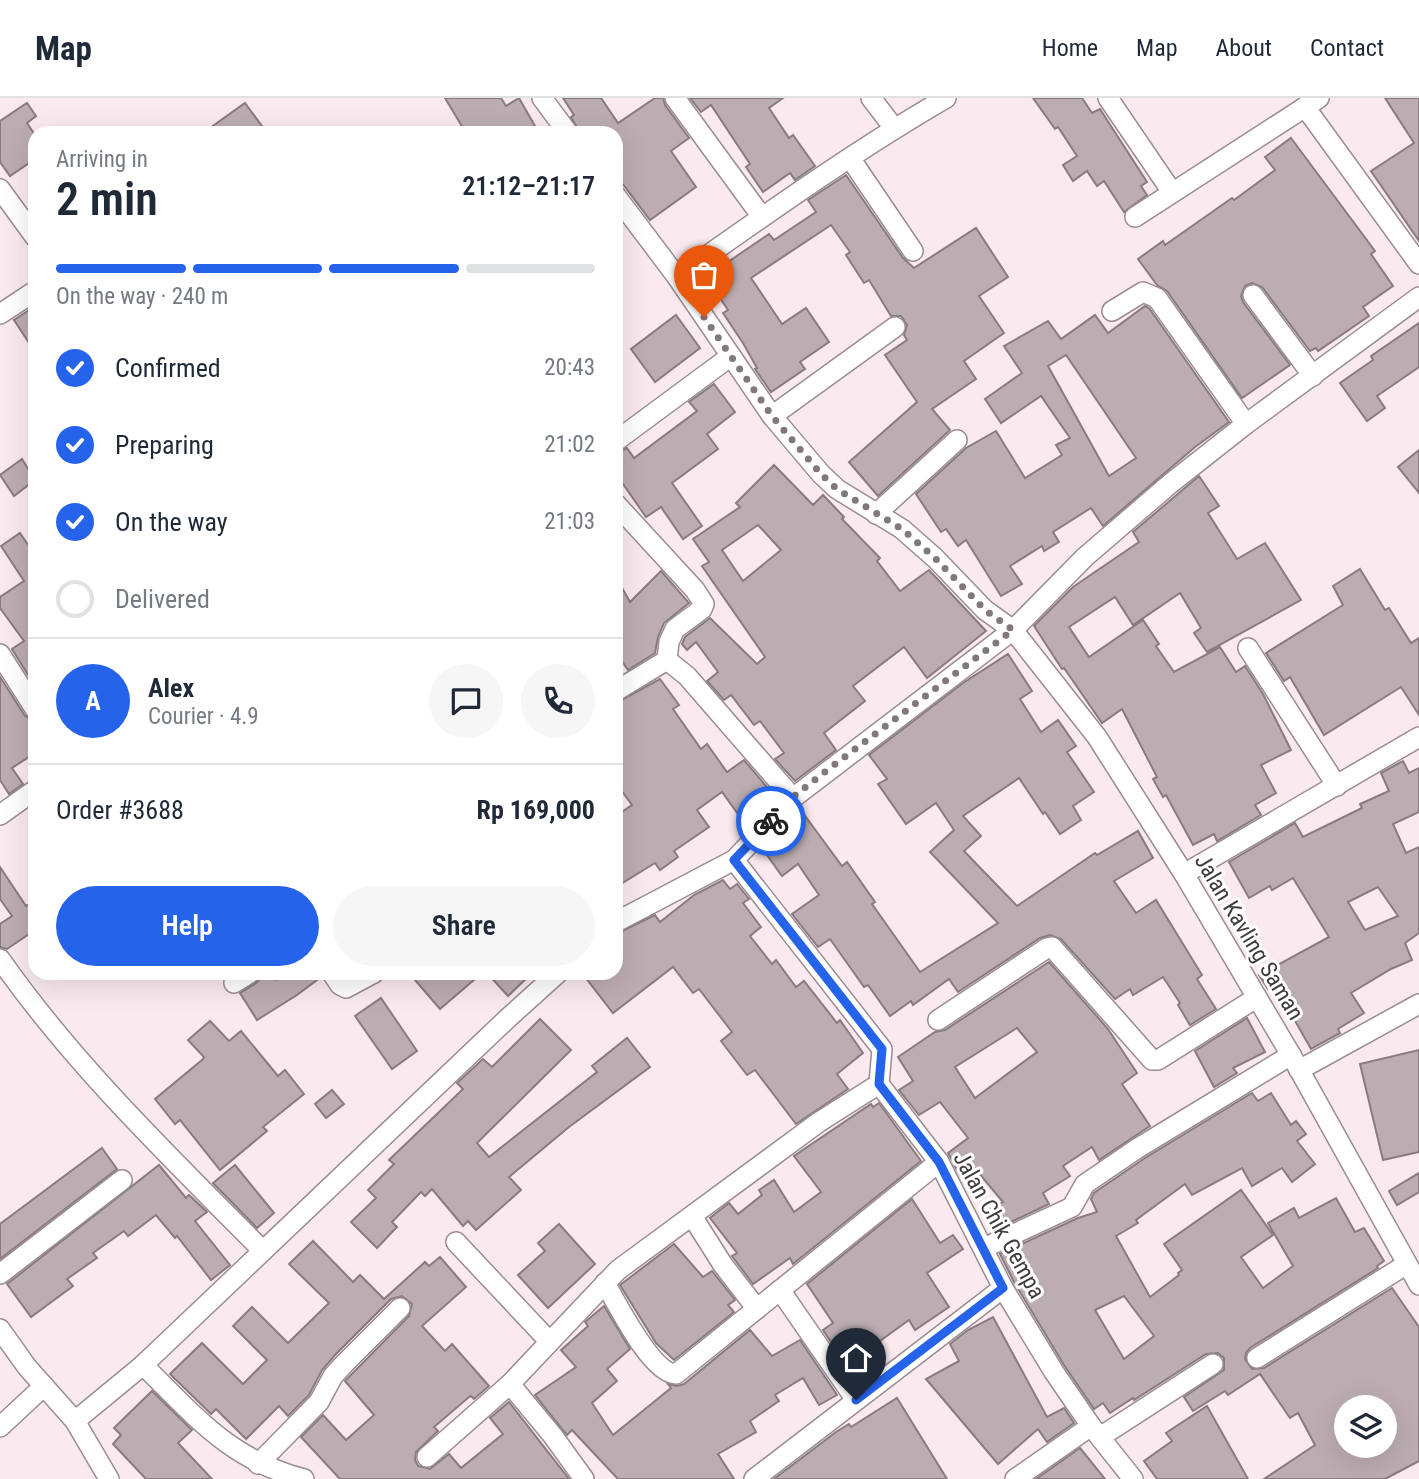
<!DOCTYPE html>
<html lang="en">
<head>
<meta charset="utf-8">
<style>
	:root { --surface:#fff; --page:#f6f6f7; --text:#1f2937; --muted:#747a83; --line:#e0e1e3; --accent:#2563eb }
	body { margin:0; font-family:"Roboto Condensed",sans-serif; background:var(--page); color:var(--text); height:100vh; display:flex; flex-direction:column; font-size:26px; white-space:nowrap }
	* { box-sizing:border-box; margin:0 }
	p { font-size:23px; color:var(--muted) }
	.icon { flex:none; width:38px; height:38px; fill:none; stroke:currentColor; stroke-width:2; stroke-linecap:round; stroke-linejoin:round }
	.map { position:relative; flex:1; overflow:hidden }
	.drawer { position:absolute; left:28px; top:28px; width:595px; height:854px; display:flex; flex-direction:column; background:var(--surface); border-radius:21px; box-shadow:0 7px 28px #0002 }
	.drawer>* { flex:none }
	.controls { position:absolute; left:1334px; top:1297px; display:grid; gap:14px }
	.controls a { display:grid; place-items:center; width:63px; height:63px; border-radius:50%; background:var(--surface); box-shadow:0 7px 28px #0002; font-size:35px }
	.pin { position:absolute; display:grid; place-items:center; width:60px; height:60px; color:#fff; margin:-72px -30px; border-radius:50% 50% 50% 0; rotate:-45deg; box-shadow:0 0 7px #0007 }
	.pin .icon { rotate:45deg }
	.courier { position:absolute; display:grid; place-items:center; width:70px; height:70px; margin:-35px; border:5px solid #2563eb; border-radius:50%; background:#fff; color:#222; box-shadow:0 2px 9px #0007 }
	.summary em { font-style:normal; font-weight:600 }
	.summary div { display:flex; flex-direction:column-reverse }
	.summary { display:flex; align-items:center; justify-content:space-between; height:119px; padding:0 28px }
	h1 { font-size:46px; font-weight:600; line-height:52px }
	.bar { display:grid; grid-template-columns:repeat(4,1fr); gap:10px 7px; align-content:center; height:84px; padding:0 28px }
	.bar i { height:9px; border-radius:5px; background:var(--line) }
	.bar .active { background:var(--accent) }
	.bar p { grid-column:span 4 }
	.line { display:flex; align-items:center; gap:18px; padding:0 28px; border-top:2px solid var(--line) }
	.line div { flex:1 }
	.round { display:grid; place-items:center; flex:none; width:74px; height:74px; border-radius:37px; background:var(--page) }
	ol { padding:0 28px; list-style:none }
	li { display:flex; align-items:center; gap:21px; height:77px }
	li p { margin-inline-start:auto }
	li .icon { padding:7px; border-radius:50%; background:var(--accent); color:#fff; stroke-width:4 }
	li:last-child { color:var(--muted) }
	li i { width:38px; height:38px; border:4px solid var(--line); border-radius:50% }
	.action { display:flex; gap:14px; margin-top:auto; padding:14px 28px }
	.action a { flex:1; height:80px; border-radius:42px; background:var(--accent); color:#fff; font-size:28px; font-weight:600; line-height:80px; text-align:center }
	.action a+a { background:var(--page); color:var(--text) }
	header { display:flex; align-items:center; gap:42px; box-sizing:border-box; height:98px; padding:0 35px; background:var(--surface); border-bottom:2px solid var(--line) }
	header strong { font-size:33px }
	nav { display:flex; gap:38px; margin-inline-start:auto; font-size:24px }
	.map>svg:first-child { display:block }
	.building { fill:#bcadb2; stroke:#897b80; stroke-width:2; fill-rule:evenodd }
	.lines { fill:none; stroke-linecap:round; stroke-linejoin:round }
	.street-casing { stroke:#9b8c91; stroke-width:22 }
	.street { stroke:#fff; stroke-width:19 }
	.done { stroke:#81787b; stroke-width:7; stroke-dasharray:0 12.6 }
	.route { stroke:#2563eb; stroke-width:9 }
	.labels { text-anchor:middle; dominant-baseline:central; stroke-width:6; stroke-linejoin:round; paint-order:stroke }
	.street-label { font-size:23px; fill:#403a3c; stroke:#fff }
</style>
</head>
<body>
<header>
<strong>Map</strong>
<nav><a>Home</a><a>Map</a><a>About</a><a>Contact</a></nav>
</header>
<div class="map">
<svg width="1419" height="1381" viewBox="0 0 1419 1381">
	<rect width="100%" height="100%" fill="#faeaef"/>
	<g class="building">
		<polygon points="445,0 501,0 506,8 519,0 539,35 466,35"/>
		<polygon points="563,0 601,0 618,25 655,0 663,0 665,7 689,40 671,53 696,89 650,122 616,77 616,35 580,35 571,19 574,17"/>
		<polygon points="690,0 783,0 769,10 789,40 793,37 815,68 795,82 790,75 763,94 746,69 750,66 711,7 701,14"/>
		<polygon points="1033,0 1082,0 1092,15 1100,11 1147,84 1141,88 1147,97 1124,114 1104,83 1097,88 1087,73 1073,83 1063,67 1077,58 1058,29 1055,31"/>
		<polygon points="1385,0 1419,0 1419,143 1371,73 1414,45"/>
		<polygon points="27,5 36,18 27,25 35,37 35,61 10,78 0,64 0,23"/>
		<polygon points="245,5 267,35 203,35"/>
		<polygon points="1291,40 1375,153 1371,156 1393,188 1363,209 1369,218 1318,253 1316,250 1310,253 1262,189 1252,185 1245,188 1241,198 1243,204 1290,267 1242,300 1167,193 1157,187 1138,161 1163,143 1165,147 1232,100 1234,102 1275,72 1265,59"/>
		<polygon points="846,77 903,160 914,170 976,130 1008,179 979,198 1004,235 964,263 976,281 932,311 950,332 878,398 849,364 917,304 885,257 907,242 904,237 907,227 901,218 891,218 869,182 864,185 846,157 850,154 831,127 751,180 782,226 806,210 829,244 800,264 805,271 771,294 755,271 757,270 743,245 723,215 728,212 706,179 769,136 774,142 816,114 808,102"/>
		<polygon points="35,208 35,254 14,222"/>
		<path d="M 1145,208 L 1149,210 L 1229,324 L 1195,349 L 1103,428 L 1091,410 L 1053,434 L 1059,444 L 1044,453 L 1042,448 L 1010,468 L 1022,486 L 1001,498 L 966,442 L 958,448 L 946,431 L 941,434 L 916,396 L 966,350 L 996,333 L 1025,380 L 1062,357 L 1056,347 L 1070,340 L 1041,298 L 1001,325 L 985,301 L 1022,275 L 1004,248 L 1048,223 L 1061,241 L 1095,217 L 1108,235 ZM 1066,257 L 1136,360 L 1109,378 L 1048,268 Z"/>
		<polygon points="676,217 700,250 655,284 631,251"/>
		<polygon points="1419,225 1419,269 1377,298 1385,310 1367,323 1340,285 1373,262 1371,258"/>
		<polygon points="714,286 735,314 707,336 718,351 672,385 702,428 683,441 661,409 646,419 616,376 616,355 627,350 634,360 697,313 689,304"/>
		<polygon points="1419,352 1419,395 1398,369"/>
		<polygon points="22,361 35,382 14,398 0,377"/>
		<path d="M 774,367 L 813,407 L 823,397 L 844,419 L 842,421 L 880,460 L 877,463 L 900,493 L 929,472 L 986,533 L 927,580 L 904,549 L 853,588 L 865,603 L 824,635 L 836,652 L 795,683 L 775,661 L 784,655 L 760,623 L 754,627 L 731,597 L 724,602 L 707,583 L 718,574 L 696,544 L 687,552 L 682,546 L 685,539 L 710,520 L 757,566 L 765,559 L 702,468 L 709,464 L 693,441 L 740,409 L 736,405 ZM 758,427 L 781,452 L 743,483 L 722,452 Z"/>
		<polygon points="1199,378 1219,408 1208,415 1237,461 1265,445 1301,502 1207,554 1194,535 1201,530 1180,495 1133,527 1115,499 1069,529 1089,559 1143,522 1159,546 1156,548 1174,574 1220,549 1236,574 1245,568 1263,596 1291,652 1261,667 1276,695 1255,707 1261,717 1217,743 1214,736 1193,747 1166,697 1163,699 1153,681 1157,679 1122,611 1102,625 1064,570 1062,571 1034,528 1073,489 1139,444 1133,434"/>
		<polygon points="20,435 35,457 35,588 12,551 24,543 0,510 0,499 24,483 1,448"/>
		<polygon points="1360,471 1385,512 1389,510 1411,545 1419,540 1419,617 1401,589 1324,637 1290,579 1284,583 1266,555 1343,507 1333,488"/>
		<polygon points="661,473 689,505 664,525 658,539 655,555 628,572 616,555 616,479 630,504"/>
		<polygon points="1008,556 1032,593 1020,601 1041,634 1058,622 1076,648 1067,654 1094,694 1073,708 1081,722 1060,736 1045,714 1043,716 1019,680 963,718 981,738 964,753 1017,808 1095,755 1097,757 1138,733 1153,760 1114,783 1136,815 1156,802 1202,877 1197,881 1216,911 1190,927 1178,907 1180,905 1163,879 1133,897 1130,891 1115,901 1061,841 1050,837 1040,840 958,894 949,881 913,907 911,903 890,918 868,887 864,889 830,841 818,849 792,816 819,797 798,766 782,778 762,750 800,711 842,768 847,764 875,804 872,806 920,874 998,825 930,754 954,732 936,705 906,726 878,686 887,681 869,657 963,585"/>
		<polygon points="0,579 25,618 35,623 35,655 12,670 23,686 9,696 0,682"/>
		<polygon points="660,581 679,607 673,611 701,651 707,646 727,674 744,662 776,700 748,730 722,694 697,712 709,729 674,753 678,759 660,772 655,765 616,789 616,718 632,707 616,685 616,605"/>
		<path d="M 1403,663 L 1409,675 L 1419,670 L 1419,714 L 1393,726 L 1406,755 L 1419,749 L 1419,835 L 1405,845 L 1412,862 L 1391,871 L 1351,895 L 1364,915 L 1338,931 L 1340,935 L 1311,951 L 1294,921 L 1272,889 L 1268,891 L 1259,877 L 1329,839 L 1293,780 L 1272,792 L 1270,788 L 1249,800 L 1229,764 L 1295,725 L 1303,739 L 1362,710 L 1360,706 L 1389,693 L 1381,675 ZM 1378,789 L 1398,818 L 1365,832 L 1348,804 Z"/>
		<polygon points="0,769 26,808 35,802 35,832 7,851 0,849 0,826 12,818 0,801"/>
		<polygon points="723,782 730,791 737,786 749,801 743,805 761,829 750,838 772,866 776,862 796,889 804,883 837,925 840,922 863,955 837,976 848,991 796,1026 755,972 747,977 721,943 732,934 699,891 693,895 673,869 613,915 582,875 616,875 616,836 655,817 660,824 694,797"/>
		<path d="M 1049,864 L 1108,931 L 1137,975 L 1122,986 L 1150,1028 L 1099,1062 L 1092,1049 L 1063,1068 L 1070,1078 L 1043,1095 L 1049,1106 L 994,1132 L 985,1114 L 1003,1104 L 972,1067 L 960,1077 L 958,1074 L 948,1055 L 968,1040 L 940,1004 L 919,1017 L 899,992 L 913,983 L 898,959 L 935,934 L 945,932 ZM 1017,930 L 1037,954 L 975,1000 L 955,969 Z"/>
		<polygon points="265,875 273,875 277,882 289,875 320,875 321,879 297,897 257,922 240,895 256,885"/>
		<polygon points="409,875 482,875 440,911"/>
		<polygon points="487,875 532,875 508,898"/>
		<polygon points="381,900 417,953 392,971 355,918"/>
		<polygon points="1247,920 1265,954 1233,970 1237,975 1214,989 1195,953"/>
		<polygon points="540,921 571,952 477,1045 489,1059 597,974 592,968 627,940 650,969 569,1029 509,1079 521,1092 476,1132 468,1123 463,1128 432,1091 425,1098 421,1094 392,1124 397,1129 377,1150 351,1124 376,1100 368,1092 394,1066 389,1062 463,991 457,985 483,961 492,969"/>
		<polygon points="210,923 229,943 241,933 278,978 285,972 304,996 263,1029 267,1033 220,1072 180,1022 175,1026 155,1001 202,962 204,959 188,942"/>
		<polygon points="1419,952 1419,1054 1383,1062 1360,966"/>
		<polygon points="332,992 344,1006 326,1020 315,1006"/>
		<path d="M 1252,995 L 1258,1003 L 1271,995 L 1291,1027 L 1296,1023 L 1306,1036 L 1297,1043 L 1315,1066 L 1292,1084 L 1282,1070 L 1252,1088 L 1242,1070 L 1192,1097 L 1185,1086 L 1136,1122 L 1138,1125 L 1116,1138 L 1150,1199 L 1179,1177 L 1178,1175 L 1182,1172 L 1164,1146 L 1241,1092 L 1273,1137 L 1241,1159 L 1263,1190 L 1293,1168 L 1268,1125 L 1294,1110 L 1299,1120 L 1336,1100 L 1355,1134 L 1364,1130 L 1384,1163 L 1377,1168 L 1378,1170 L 1250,1250 L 1246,1255 L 1245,1261 L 1252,1271 L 1264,1270 L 1392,1190 L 1419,1229 L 1419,1363 L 1385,1381 L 1264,1381 L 1315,1347 L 1298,1315 L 1290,1320 L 1260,1276 L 1228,1297 L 1225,1293 L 1193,1313 L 1184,1299 L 1224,1272 L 1224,1260 L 1218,1255 L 1206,1256 L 1134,1302 L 1133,1300 L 1110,1315 L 1103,1305 L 1094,1311 L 1064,1267 L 1014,1184 L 1000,1156 L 1078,1120 L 1097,1114 L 1091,1101 L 1094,1095 L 1145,1060 ZM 1124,1198 L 1154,1238 L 1124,1261 L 1095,1212 ZM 1346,1309 L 1384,1309 L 1384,1348 L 1346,1348 Z"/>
		<polygon points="879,1005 921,1063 793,1166 790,1160 753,1186 732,1158 737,1155 710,1120 729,1105 738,1116 762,1097 759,1092 774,1082 794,1114 821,1094 794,1058 871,1006 873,1009"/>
		<polygon points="102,1050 117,1071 0,1161 0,1126"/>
		<polygon points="159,1067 186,1100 189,1097 207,1114 195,1123 230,1167 211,1182 177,1138 175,1140 156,1117 128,1138 124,1133 93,1155 97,1160 67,1181 73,1188 31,1219 7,1186"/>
		<polygon points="235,1067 274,1115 257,1130 213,1085"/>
		<polygon points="1419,1075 1419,1094 1397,1107 1389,1093"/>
		<polygon points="912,1101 940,1145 953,1137 963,1151 927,1175 949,1209 915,1232 909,1222 862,1256 866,1262 851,1273 823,1232 833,1225 807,1186"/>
		<polygon points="559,1126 595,1166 548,1210 518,1177 545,1153 538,1145"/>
		<polygon points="313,1143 353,1184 360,1177 384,1201 425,1164 429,1168 440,1159 466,1189 422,1228 445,1253 452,1246 489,1288 474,1301 471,1298 469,1299 434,1329 438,1333 416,1354 415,1362 418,1368 430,1371 449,1356 461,1370 503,1336 490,1320 509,1304 569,1381 340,1381 301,1339 323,1317 346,1342 374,1317 345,1283 409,1218 412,1206 402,1198 391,1201 336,1256 322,1272 309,1297 288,1318 279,1308 246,1341 216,1311 211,1316 206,1311 170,1276 202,1245 243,1286 267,1262 233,1228 252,1209 288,1245 329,1205 289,1166"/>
		<polygon points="674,1146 703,1179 712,1173 735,1202 728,1207 734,1214 674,1262 656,1245 620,1187"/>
		<polygon points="604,1208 630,1251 607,1271 617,1283 592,1305 613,1337 671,1290 668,1286 677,1288 684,1286 750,1232 772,1258 800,1242 837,1297 819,1307 803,1280 775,1297 779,1303 750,1323 756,1334 718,1356 734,1381 618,1381 572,1332 567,1337 535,1297 576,1269 561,1252 588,1228 585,1224"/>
		<polygon points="993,1219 1047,1319 1064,1310 1074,1325 1047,1344 1038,1331 998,1366 926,1281 959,1263 950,1246 968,1232"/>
		<polygon points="152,1293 192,1332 178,1345 212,1381 146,1381 113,1346 121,1337 114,1330"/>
		<polygon points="897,1300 947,1381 774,1381 836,1334 849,1326 851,1329"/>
		<polygon points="1207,1308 1248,1381 1157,1381 1144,1363 1172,1343 1166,1335"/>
		<polygon points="1080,1350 1105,1381 1036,1381"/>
	</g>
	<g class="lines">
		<g class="street-casing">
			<g id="street">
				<polyline points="542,0 568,35"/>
				<polyline points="675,0 762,119"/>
				<polyline points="871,0 894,30"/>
				<polyline points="1108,0 1172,94"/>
				<polyline points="1305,9 1419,166"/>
				<polyline points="850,60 913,153"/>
				<polyline points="0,91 35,139"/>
				<polyline points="616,98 677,179 772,318 821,376 837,391 902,431 935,460 985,512 1013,532 1097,639 1184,776 1291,957 1419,1187"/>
				<polyline points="1135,119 1319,0"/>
				<path d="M 677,179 C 765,117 853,54 946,0"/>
				<polyline points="1253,197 1313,278"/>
				<polyline points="1112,213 1143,194 1157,200 1246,326"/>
				<polyline points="0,216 35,193"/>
				<polyline points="772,318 895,229"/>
				<polyline points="616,343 731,258"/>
				<polyline points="616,406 695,492 704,506 702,511 675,531 669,544 667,562"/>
				<polyline points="876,416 957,342"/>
				<polyline points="1248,550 1337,688"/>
				<polyline points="0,556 35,611"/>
				<polyline points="616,593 667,562 687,578 793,700"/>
				<polyline points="0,717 35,692"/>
				<polyline points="734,762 882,951 879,986 939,1064 1003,1190 1054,1274 1091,1328 1133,1381"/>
				<polyline points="1184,776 1419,639"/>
				<polyline points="616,824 734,762 793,700 1013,532 1085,459 1171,385 1246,326 1419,199"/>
				<path d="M 0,861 C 75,968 170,1059 262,1152"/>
				<polyline points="332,875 340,887 346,890 374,875"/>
				<polyline points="234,885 250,875"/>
				<polyline points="938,922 1047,850 1052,849 1152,962 1158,962 1256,900"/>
				<polyline points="1299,972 1419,906"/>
				<polyline points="692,1118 723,1167 757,1211"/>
				<polyline points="456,1144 549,1243"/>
				<polyline points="984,1150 1072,1109 1085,1086 1138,1050 1291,957"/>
				<polyline points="0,1176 122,1082"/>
				<path d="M 605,1185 C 618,1207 651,1275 676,1276 L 939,1064"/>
				<polyline points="780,1192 856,1302"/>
				<polyline points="0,1231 27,1269 75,1323 109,1381"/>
				<polyline points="1257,1260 1407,1166"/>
				<path d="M 143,1267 C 195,1318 230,1362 304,1381"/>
				<polyline points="510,1286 553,1338 584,1381"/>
				<polyline points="75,1323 143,1267 507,921 558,875"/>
				<polyline points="0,1329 44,1288"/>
				<polyline points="1100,1339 1213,1266"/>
				<polyline points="427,1359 510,1286 618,1172 819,1024 879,986"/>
				<polyline points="258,1366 319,1304 333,1278 345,1265 400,1210"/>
				<polyline points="754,1381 1003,1190"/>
				<polyline points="1015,1381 1091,1328"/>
			</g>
		</g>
		<use href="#street" class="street"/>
	</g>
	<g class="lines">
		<polyline class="done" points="704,219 772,318 821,376 837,391 902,431 935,460 985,512 1013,532 826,673 793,699 771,723"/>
		<polyline class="route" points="771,723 734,762 882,951 879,986 939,1064 1003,1190 856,1302"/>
	</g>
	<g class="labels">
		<g class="street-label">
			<text transform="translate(1249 839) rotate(59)">Jalan Kavling Saman</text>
			<text transform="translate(999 1127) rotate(61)">Jalan Chik Gempa</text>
		</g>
	</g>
</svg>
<div class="controls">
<a><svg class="icon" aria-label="layers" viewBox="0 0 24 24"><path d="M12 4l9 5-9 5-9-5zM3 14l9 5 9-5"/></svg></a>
</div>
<div class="pin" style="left:704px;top:219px;background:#ea580c"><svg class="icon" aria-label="bag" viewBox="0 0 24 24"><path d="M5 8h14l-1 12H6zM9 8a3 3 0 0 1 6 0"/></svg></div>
<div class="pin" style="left:856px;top:1302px;background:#1f2937"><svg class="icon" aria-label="home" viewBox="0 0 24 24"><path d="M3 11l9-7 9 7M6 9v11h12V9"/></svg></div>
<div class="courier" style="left:771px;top:723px"><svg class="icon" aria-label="bike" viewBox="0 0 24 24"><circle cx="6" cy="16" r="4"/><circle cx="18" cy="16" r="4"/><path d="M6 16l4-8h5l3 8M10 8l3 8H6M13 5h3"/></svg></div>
<section class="drawer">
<div class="summary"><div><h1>2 min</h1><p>Arriving in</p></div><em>21:12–21:17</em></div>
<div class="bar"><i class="active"></i><i class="active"></i><i class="active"></i><i></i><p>On the way · 240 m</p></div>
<ol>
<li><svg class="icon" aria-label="check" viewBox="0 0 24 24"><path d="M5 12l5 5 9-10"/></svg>Confirmed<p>20:43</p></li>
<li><svg class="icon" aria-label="check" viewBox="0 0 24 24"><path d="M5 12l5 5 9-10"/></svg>Preparing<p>21:02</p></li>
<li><svg class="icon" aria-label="check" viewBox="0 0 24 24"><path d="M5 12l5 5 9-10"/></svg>On the way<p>21:03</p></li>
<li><i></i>Delivered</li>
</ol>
<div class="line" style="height:126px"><b class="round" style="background:var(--accent);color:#fff">A</b><div><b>Alex</b><p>Courier · 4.9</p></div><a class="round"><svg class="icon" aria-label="chat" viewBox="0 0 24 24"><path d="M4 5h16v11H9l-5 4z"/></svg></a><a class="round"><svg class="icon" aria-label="phone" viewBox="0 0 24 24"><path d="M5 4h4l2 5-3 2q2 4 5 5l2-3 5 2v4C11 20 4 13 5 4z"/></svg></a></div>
<div class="line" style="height:91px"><div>Order #3688</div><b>Rp 169,000</b></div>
<div class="action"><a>Help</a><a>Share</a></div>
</section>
</div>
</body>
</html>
